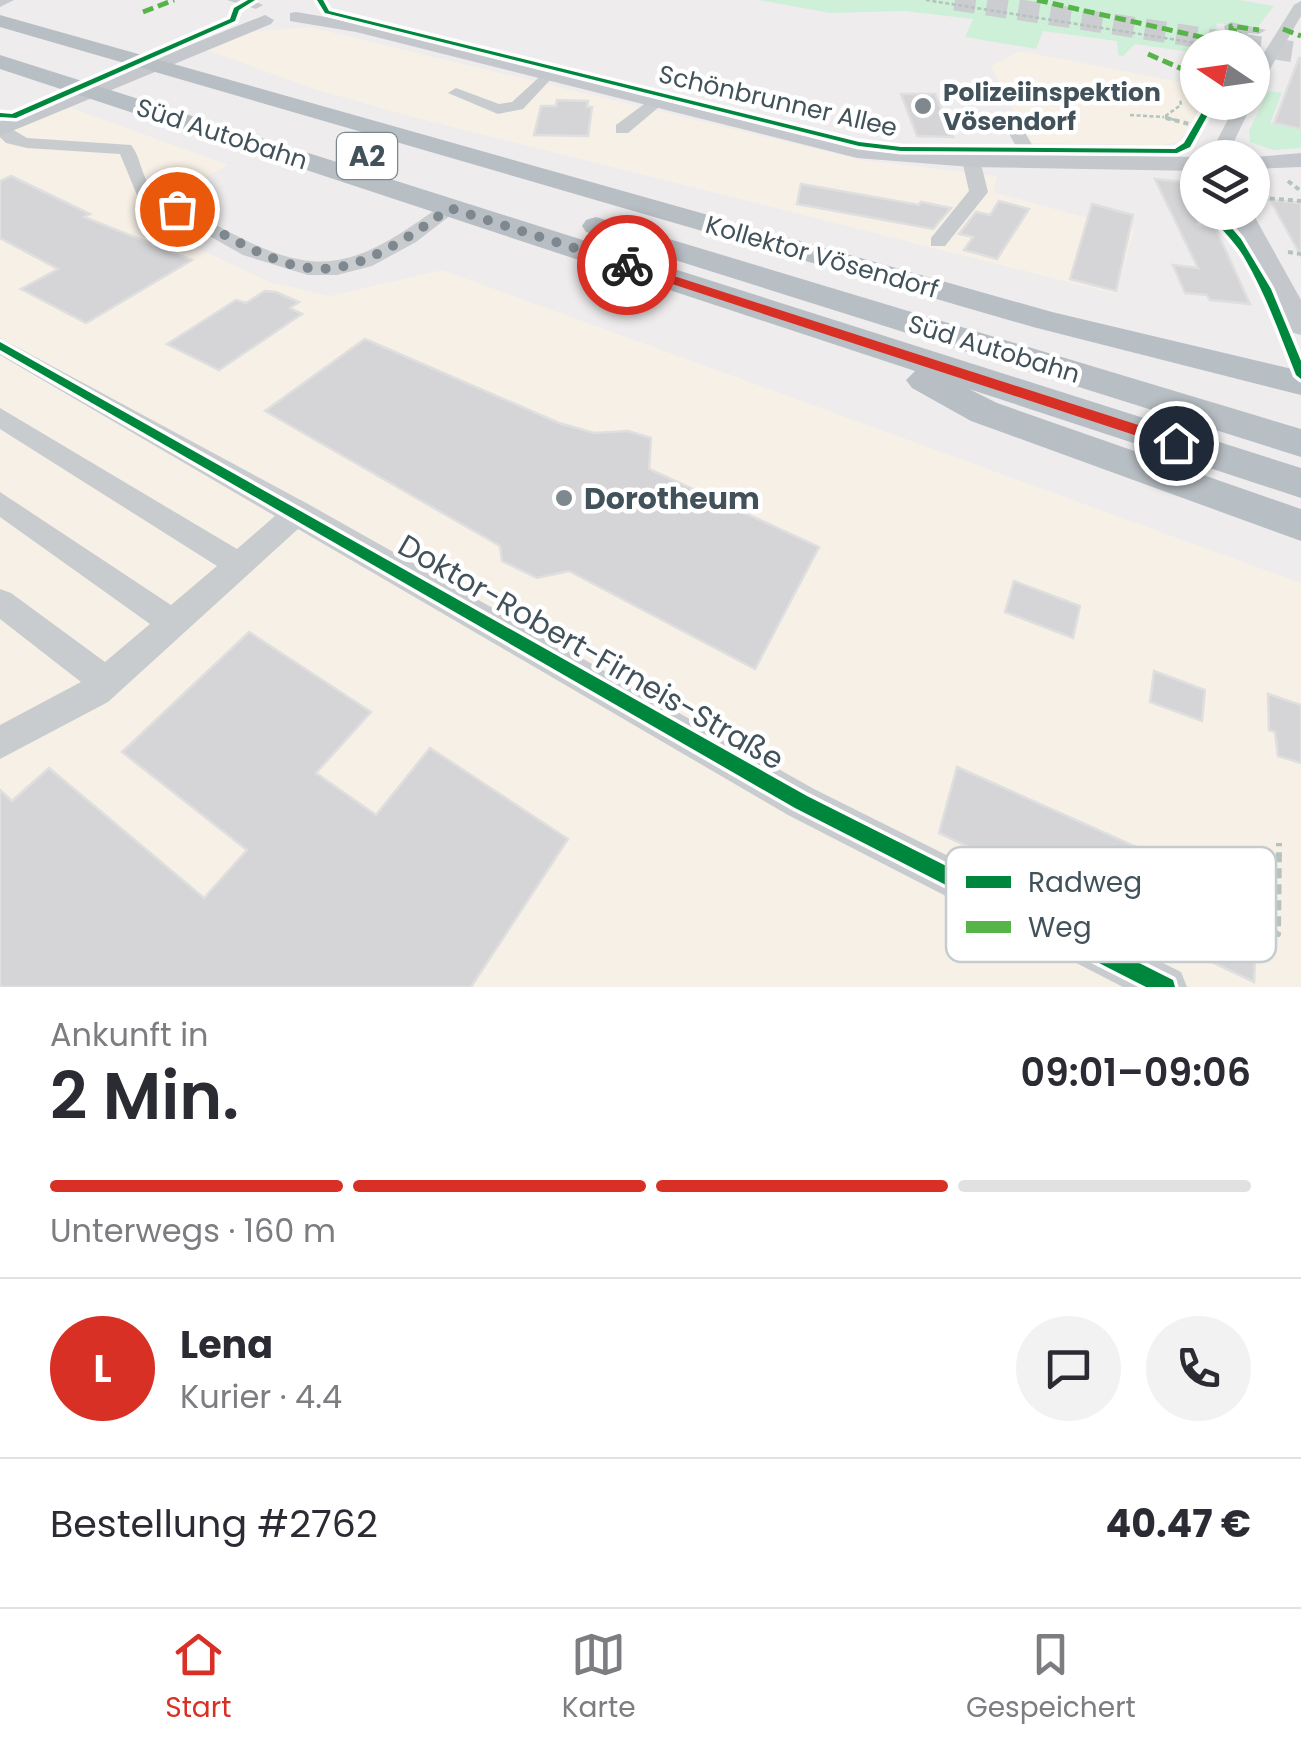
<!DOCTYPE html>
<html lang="de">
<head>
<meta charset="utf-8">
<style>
	:root { --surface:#fff; --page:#f2f2f3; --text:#2b2b33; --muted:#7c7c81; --line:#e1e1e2; --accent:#d93025 }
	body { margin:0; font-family:Poppins,sans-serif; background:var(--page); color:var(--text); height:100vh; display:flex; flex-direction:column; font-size:38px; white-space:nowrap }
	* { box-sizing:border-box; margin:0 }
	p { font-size:32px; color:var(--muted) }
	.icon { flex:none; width:55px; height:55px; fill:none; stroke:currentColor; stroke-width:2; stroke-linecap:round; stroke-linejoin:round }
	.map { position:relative; height:987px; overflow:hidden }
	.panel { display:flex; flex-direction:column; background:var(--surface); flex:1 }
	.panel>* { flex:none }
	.needle { width:65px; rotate:283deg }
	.buttons { position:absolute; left:1180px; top:30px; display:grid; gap:20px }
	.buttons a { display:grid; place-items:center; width:90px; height:90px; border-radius:50%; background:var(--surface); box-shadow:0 2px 8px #0004; font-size:50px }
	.pin { position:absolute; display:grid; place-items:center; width:85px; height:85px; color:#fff; margin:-42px; border:5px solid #fff; border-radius:50%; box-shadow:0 2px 10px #0007 }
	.courier { position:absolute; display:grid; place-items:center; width:100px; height:100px; margin:-50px; border:8px solid #d93025; border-radius:50%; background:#fff; color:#222; box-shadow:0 2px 12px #0007 }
	.summary em { font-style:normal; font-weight:600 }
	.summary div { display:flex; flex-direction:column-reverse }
	.summary { display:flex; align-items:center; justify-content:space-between; height:170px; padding:0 50px }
	h1 { font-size:65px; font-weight:600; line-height:75px }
	.bar { display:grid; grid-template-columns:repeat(4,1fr); gap:15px 10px; align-content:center; height:120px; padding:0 50px }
	.bar i { height:12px; border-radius:8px; background:var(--line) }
	.bar .active { background:var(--accent) }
	.bar p { grid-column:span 4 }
	.line { display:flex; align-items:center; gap:25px; padding:0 50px; border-top:2px solid var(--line) }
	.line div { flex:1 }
	.round { display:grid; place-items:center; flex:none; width:105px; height:105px; border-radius:52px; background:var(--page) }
	.dock { display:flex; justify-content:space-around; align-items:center; height:140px; border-top:2px solid var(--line); background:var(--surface); font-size:28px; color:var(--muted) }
	.dock a { display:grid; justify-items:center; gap:5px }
	.dock .active { color:var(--accent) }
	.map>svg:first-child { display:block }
	.commercial { fill:#f6f0e6 }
	.green { fill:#cef0d8 }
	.building { fill:#d5d5d7; stroke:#dfdfe0; stroke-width:2.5 }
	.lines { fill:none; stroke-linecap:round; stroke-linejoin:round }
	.highway-tunnel { stroke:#cccdd0; stroke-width:21; stroke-dasharray:21 11; stroke-linecap:butt }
	.path-far2 { stroke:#b4c3bd; stroke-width:2.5; stroke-dasharray:4 2.5; stroke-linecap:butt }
	.path-far1 { stroke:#b4c3bd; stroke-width:4; stroke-dasharray:5 4; stroke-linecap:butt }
	.path { stroke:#b4c3bd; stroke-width:6; stroke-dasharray:10 6; stroke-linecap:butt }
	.minor { fill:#c8ccce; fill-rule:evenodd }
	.major { fill:#c4c8cd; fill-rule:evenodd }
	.highway { fill:#b8bfc4; fill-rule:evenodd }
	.quiet { stroke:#57b448; stroke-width:5; stroke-dasharray:11 5; stroke-linecap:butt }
	.cycleway-casing { stroke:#fff; stroke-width:7 }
	.cycleway { fill:#00873e; fill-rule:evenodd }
	.route { fill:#d93025 }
	.done { stroke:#7e888e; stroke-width:10; stroke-dasharray:0 18 }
	.poi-dot { fill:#7e888e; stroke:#fff; stroke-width:4 }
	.labels { text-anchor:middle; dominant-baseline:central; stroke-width:9; stroke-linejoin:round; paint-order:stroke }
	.far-poi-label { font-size:25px; font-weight:bold; fill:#42525b; stroke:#fff; text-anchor:start }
	.far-street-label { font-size:25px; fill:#42525b; stroke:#fff }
	.shield { fill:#fff; stroke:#7b868c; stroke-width:2.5 }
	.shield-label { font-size:28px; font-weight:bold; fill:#42525b }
	.poi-label { font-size:30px; font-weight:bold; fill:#42525b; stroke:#fff; text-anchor:start }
	.street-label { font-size:30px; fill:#42525b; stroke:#fff }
	.key { fill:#fff; stroke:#c6cbce; stroke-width:2.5 }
	.key-label { font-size:28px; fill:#42525b }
</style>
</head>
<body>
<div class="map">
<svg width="1301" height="987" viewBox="0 0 1301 987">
	<rect width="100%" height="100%" fill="#eeeced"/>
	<g class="commercial">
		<polygon points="310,27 862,160 997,176 993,192 1134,231 1116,294 413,117 314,89 207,50 250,32"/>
		<polygon points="1020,51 1197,85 1198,102 1206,103 1179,142 1163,145 1030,143 991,66"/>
		<polygon points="58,103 228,165 133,218 270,282 330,296 442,270 1301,583 1301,987 0,987 0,122"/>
	</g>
	<g class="green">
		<polygon points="759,0 1239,0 1274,6 1257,28 1217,23 1215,47 1198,48 1197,53 1135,44 1123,56 1118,55 1117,41 1043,31 1036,49 965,37 973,19 904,11 830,13"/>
		<polygon points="1268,91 1282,93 1270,123 1301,130 1301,148 1273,150 1250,142 1249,131"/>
	</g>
	<g class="building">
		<polygon points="1299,58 1301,58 1301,129 1274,123"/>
		<polygon points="901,94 935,94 953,137 917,136"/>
		<polygon points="557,100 588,101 587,107 592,107 588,136 534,135 541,106 556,106"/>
		<polygon points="11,176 90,214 84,217 192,260 86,323 21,289 58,269 0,238 0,181"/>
		<polygon points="1155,179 1195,183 1198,225 1215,227 1250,304 1210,300 1207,295 1185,293 1173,265 1198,268"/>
		<polygon points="801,184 919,205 921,202 951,208 933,229 797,204"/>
		<polygon points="1270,200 1301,203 1301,256"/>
		<polygon points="999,201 1029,209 997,259 964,250 973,237 959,234 976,212 990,215"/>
		<polygon points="1092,204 1133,215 1116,291 1070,279"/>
		<polygon points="265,291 276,292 299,302 290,308 302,314 219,370 167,344 236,300 246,303"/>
		<polygon points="365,339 559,423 594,433 628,431 651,438 649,469 819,547 755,669 569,571 537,578 502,561 500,546 265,411"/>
		<polygon points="1014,581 1080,606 1073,638 1005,612"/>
		<polygon points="249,632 371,712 316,773 376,815 430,748 568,839 471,987 0,987 0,790 12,801 49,768 204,898 247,850 122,752"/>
		<polygon points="1154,671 1205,690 1202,721 1150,702"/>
		<polygon points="1268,694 1301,705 1301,763 1278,756 1275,732 1269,730"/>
		<polygon points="957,767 1258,901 1254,982 939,833"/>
	</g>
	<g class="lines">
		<polyline class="highway-tunnel" points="955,0 1301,53"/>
		<g class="path-far2">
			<polyline points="926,0 1196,43"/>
			<polyline points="1130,115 1164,117"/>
			<polyline points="1175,120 1164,117 1181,105 1180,99"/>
		</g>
		<g class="path-far1">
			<polyline points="1166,118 1197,126"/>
			<polyline points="1288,181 1301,191"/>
			<polyline points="1252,197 1301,201"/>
			<polyline points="1288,252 1301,254"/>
		</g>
		<polyline class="path" points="1256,924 1278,934 1279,843"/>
		<g class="minor">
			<polygon points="0,0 14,0 0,7"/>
			<polygon points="227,0 252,0 263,5 256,9"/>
			<polygon points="1301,1 1301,16 1260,86 1252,91 1252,72 1294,5"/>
			<polygon points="1231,22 1266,30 1259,34 1248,33 1240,47 1208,48 1209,43 1230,40 1233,35 1226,33 1224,26"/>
			<polygon points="547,70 552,72 552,78 523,109 498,114 448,93 456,88 499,104 512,102"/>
			<polygon points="651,99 665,102 628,133 616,133 616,125"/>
			<polygon points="1237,102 1253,102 1226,158 1208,158"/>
			<polygon points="1004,117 1016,117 1042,162 1039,166 1027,166 1002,121"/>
			<path d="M 0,122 L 27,138 L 131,145 C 141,157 141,176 151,187 C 161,199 196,213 211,222 C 315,281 349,273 443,204 L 450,202 L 460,208 L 416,242 L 372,266 L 337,275 L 308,275 L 243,255 L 137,195 L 120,154 L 27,148 L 6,143 L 0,137 Z"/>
			<polygon points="971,155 980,160 988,192 945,246 931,246 931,238 969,191 962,160"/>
			<polygon points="0,338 308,504 814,789 1181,972 1187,987 1123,987 788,815 298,529 108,702 0,759 0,725 81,682 0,619 0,589 11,593 105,662 150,624 0,517 0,492 171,605 217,566 0,429 0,408 237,549 275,516 0,355"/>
		</g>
		<g class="major">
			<polygon points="296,12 356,22 857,144 971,153 1198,157 1198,171 971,167 857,158 356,32 290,21 290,13"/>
			<polygon points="265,15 274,20 271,24 0,136 0,121"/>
			<polygon points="1301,153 1301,167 1252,169 1252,158 1244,158"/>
			<polygon points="1227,212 1252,212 1301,300 1301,335 1291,332 1287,326"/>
		</g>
		<g class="highway">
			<polygon points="0,15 1052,312 1301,371 1301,395 1033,327 0,27"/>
			<polygon points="0,55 1301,468 1301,498 969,389 997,403 1301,509 1301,541 971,421 912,388 906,380 915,371 0,69"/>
			<polygon points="596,217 1301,429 1301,457 586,232 582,226 586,220"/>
		</g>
		<g class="quiet">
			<polyline points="1037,0 1232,44"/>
			<polyline points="143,12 174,0"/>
			<polyline points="1283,29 1301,36"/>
			<polyline points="1221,46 1235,44 1241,32 1231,30 1231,26 1259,30"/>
			<polyline points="1148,54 1198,76"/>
		</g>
		<g class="cycleway-casing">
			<g id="cycleway">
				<polygon points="248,0 255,0 239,10 235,21 16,118 0,117 0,113 12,114 230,19 234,8"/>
				<polygon points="317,0 323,0 329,11 859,142 901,147 1175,149 1184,143 1208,102 1215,102 1190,147 1177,153 901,151 859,146 325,13"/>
				<path d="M 1209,212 L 1218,212 L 1241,239 L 1271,289 L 1301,361 L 1301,379 L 1296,375 C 1280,335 1266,294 1244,257 C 1234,240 1219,228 1209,212 Z"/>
				<polygon points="0,342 807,796 1173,980 1175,987 1146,987 795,808 0,350"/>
			</g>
		</g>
		<use href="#cycleway" class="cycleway"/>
	</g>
	<polygon class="route" points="627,261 1182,439 1184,443 1176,448 1171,447 623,268"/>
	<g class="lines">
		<path class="done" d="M 177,209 C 304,278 325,299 450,208 L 627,265"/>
	</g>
	<g class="poi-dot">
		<circle cx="923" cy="106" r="10"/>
		<circle cx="564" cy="498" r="10"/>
	</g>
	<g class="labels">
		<g class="far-poi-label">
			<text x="943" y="92">Polizeiinspektion<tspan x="943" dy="29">Vösendorf</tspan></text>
		</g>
		<g class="far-street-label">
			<text transform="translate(778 101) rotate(13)">Schönbrunner Allee</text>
			<text transform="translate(222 134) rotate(18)">Süd Autobahn</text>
			<text transform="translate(822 257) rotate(16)">Kollektor Vösendorf</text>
			<text transform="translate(994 349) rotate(17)">Süd Autobahn</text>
		</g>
		<rect class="shield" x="337" y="133" width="60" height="46" rx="8"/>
		<g class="shield-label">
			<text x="367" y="156">A2</text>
		</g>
		<g class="poi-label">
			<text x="584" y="498">Dorotheum</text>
		</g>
		<g class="street-label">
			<text transform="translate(591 652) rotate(30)">Doktor-Robert-Firneis-Straße</text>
		</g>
	</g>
	<rect x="946" y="847" width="330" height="115" rx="15" class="key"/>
	<rect x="966" y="876" width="45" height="12" fill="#00873e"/>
	<rect x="966" y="921" width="45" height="12" fill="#57b448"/>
	<g class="key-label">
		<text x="1028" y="892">Radweg</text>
		<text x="1028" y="937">Weg</text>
	</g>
</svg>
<div class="buttons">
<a><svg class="needle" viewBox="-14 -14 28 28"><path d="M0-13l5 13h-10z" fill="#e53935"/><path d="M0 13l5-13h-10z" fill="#7c7c81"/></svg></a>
<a><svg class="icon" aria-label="layers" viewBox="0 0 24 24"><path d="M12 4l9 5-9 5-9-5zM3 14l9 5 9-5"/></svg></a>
</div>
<div class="pin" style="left:177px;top:209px;background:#ea580c"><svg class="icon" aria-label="bag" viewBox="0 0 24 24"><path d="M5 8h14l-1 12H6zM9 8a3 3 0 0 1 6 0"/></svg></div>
<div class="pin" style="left:1176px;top:443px;background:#1f2937"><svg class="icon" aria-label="home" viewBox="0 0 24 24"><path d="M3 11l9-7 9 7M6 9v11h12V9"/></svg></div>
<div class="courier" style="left:627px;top:265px"><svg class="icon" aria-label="bike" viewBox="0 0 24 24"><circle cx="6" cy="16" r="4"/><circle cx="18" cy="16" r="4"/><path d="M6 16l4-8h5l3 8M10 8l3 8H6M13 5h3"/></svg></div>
</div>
<section class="panel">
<div class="summary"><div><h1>2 Min.</h1><p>Ankunft in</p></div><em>09:01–09:06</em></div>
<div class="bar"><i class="active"></i><i class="active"></i><i class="active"></i><i></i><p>Unterwegs · 160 m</p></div>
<div class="line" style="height:180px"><b class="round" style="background:var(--accent);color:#fff">L</b><div><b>Lena</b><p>Kurier · 4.4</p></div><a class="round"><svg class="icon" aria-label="chat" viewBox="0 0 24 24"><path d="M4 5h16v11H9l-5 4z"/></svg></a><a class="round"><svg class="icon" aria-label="phone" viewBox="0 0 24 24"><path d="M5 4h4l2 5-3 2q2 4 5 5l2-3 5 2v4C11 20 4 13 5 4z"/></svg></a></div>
<div class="line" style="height:130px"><div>Bestellung #2762</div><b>40.47 €</b></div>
</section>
<nav class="dock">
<a class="active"><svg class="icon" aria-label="home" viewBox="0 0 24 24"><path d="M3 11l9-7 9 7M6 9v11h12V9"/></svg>Start</a>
<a><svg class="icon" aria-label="map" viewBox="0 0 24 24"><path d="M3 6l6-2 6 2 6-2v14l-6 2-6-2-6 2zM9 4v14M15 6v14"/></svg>Karte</a>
<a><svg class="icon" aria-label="saved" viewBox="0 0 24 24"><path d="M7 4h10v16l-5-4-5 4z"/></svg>Gespeichert</a>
</nav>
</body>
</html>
